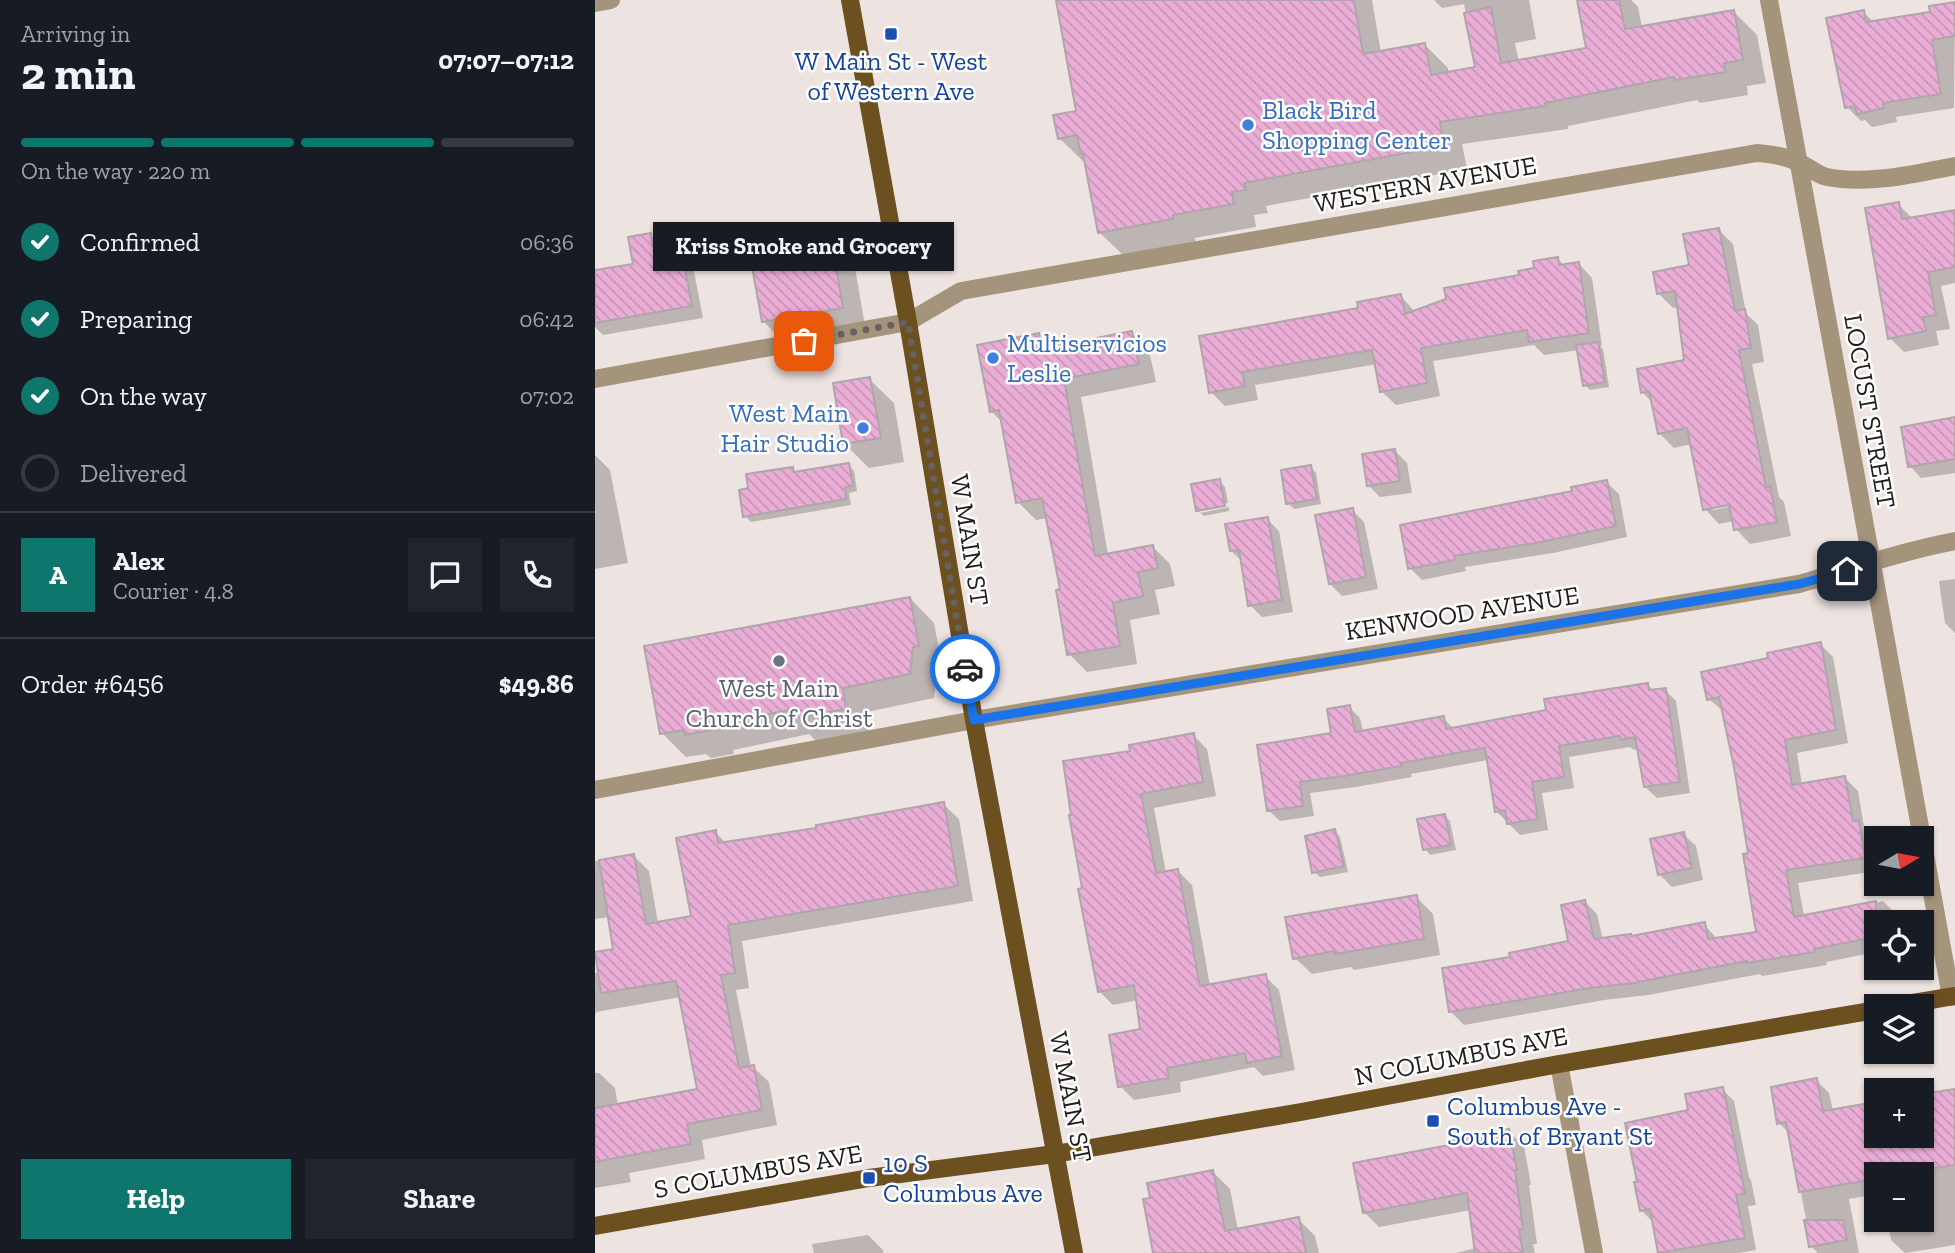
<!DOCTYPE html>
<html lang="en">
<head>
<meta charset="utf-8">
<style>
	:root { --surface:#171b24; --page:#20242c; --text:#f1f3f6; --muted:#9ea1a6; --line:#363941; --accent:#0f766e }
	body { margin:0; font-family:"Zilla Slab",serif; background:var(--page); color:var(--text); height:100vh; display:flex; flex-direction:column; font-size:26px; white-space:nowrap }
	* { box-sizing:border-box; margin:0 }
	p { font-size:23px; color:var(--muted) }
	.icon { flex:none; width:38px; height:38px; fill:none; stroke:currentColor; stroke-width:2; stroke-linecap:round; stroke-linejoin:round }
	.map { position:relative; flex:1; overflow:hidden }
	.details { display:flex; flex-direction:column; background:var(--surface); width:595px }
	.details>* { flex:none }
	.needle { width:46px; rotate:80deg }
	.buttons { position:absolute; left:1269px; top:826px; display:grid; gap:14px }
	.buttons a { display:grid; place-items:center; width:70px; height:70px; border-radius:0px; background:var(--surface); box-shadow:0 2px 5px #0004; font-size:35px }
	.pin { position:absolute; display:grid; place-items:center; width:60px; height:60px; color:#fff; margin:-30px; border-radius:14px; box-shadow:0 4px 10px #0006 }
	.courier { position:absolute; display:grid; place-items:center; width:70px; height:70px; margin:-35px; border:5px solid #1a73e8; border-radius:50%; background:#fff; color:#222; box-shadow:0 2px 9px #0007 }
	.bubble { position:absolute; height:49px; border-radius:0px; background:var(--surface); box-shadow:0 2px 5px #0004; font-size:23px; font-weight:800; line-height:49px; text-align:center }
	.headline em { font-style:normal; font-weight:800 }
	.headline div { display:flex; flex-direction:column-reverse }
	.headline { display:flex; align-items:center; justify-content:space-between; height:119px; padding:0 21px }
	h1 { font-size:46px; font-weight:800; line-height:52px }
	.bar { display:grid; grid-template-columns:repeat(4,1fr); gap:10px 7px; align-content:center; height:84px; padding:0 21px }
	.bar i { height:9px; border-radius:5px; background:var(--line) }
	.bar .active { background:var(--accent) }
	.bar p { grid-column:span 4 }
	.line { display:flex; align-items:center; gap:18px; padding:0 21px; border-top:2px solid var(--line) }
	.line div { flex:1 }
	.round { display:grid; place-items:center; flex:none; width:74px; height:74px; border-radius:0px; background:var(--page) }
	ol { padding:0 21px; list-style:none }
	li { display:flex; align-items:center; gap:21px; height:77px }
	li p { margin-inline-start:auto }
	li .icon { padding:7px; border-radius:50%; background:var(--accent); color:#fff; stroke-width:4 }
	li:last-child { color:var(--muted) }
	li i { width:38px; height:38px; border:4px solid var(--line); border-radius:50% }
	.cta { display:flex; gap:14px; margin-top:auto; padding:14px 21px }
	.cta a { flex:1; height:80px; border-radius:0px; background:var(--accent); color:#fff; font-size:28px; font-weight:800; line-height:80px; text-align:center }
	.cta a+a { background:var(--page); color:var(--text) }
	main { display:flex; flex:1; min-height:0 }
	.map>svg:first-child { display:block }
	.shadow { fill:#0003; fill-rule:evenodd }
	.building { fill:url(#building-back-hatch); stroke:#aea6ab; stroke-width:2 }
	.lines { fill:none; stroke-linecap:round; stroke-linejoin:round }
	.minor { stroke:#a4947b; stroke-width:18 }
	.major { stroke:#6c501f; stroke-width:18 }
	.done { stroke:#676260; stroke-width:7; stroke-dasharray:0 12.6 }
	.route { stroke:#1a73e8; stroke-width:9 }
	.transit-dot { fill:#1a4fb4; stroke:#fff; stroke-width:2.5 }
	.shop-dot { fill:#3f7fe0; stroke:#fff; stroke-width:2.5 }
	.worship-dot { fill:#6b7280; stroke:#fff; stroke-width:2.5 }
	.labels { text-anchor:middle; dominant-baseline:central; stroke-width:5; stroke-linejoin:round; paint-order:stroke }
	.transit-label { font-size:26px; fill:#164399; stroke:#fff; text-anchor:start }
	.shop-label { font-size:26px; fill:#366cbe; stroke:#fff; text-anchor:start }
	.street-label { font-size:26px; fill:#1f1c1b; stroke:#fff }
	.worship-label { font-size:26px; fill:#5b616d; stroke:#fff }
</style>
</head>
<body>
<main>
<section class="details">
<div class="headline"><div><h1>2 min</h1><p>Arriving in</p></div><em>07:07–07:12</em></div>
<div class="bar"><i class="active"></i><i class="active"></i><i class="active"></i><i></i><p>On the way · 220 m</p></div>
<ol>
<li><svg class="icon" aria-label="check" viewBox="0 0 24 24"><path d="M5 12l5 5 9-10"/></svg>Confirmed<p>06:36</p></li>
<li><svg class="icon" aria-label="check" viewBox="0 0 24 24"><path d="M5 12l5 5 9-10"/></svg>Preparing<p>06:42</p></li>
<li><svg class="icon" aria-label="check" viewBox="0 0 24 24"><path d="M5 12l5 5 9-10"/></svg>On the way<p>07:02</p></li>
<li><i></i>Delivered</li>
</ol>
<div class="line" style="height:126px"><b class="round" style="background:var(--accent);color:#fff">A</b><div><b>Alex</b><p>Courier · 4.8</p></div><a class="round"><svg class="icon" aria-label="chat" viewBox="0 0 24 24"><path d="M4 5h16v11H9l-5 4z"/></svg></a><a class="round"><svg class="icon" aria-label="phone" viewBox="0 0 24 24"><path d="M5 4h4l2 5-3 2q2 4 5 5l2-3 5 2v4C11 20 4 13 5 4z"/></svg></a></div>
<div class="line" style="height:91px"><div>Order #6456</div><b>$49.86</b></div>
<div class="cta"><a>Help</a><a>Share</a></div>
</section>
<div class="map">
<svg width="1360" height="1253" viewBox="0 0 1360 1253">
	<defs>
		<pattern id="building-back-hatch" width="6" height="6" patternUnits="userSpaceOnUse" patternTransform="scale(1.75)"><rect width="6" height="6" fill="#eaadd6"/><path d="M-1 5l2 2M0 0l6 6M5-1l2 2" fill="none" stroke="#c894b7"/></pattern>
	</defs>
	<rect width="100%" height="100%" fill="#ede3e0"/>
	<g class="shadow">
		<polygon points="481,0 777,0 786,53 830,45 853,68 854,74 882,69 869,4 847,8 839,0 934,0 941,39 920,43 924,62 994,50 983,0 1036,0 1043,7 1047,27 1139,12 1162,35 1171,83 1152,86 1153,95 1105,103 1102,100 973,126 973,129 867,144 872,169 671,206 673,213 659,215 661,227 600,238 601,242 528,255 504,232 491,160 488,161 464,138 483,113"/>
		<polygon points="1360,4 1359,108 1301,117 1302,122 1277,127 1270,120 1266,121 1252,107 1268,12 1279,22 1337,13"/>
		<polygon points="1303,204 1318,219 1360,212 1360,283 1346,286 1355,329 1341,331 1344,345 1309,352 1295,338"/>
		<path d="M 1124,230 L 1138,244 L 1151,313 L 1163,325 L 1169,362 L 1157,364 L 1184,497 L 1189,502 L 1196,536 L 1155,544 L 1141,529 L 1139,521 L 1124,524 L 1110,509 L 1097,444 L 1079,448 L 1064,433 L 1058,403 L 1047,392 L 1091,362 L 1084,307 L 1078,308 L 1063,293 L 1096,267 ZM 1142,501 L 1143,505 L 1118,510 L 1118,506 Z"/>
		<polygon points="55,235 67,247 84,243 96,256 108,318 8,335 0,327 0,272 40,265"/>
		<polygon points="235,238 259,262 271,332 192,345 168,321"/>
		<polygon points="963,259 970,266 984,264 997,278 1007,346 1005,346 1008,349 1014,387 995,390 990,385 984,350 949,355 939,345 838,361 845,396 801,405 787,392 782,364 660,385 663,400 630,406 616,392 606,337 766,309 806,296 820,312 926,276"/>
		<polygon points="536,333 554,351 561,382 486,397 513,555 557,546 575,564 580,586 560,590 565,614 535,620 542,664 492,672 474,654 467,590 453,518 441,520 423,502 408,423 397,412 443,335 457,349"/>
		<polygon points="274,379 299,403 309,462 274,468 250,444"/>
		<polygon points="1360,419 1360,473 1326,478 1315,466"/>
		<polygon points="800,451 812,463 817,493 785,497 773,485"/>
		<polygon points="0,455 15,470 33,563 0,569"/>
		<polygon points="254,465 259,471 262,491 254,493 256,505 156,522 150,516 197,469 201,473"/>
		<polygon points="716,467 721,473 726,504 699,509 693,503"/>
		<polygon points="624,481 630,487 633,503 605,509 605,512 603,511"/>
		<polygon points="1011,482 1024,494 1032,537 958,553 870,567 871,571 827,580 815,568 979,492"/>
		<polygon points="634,507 634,511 609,516 605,513"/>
		<polygon points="757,510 769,522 783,589 747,596 735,584"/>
		<polygon points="672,519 684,531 698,612 667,617 655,605 648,562 636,551"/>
		<polygon points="1360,579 1360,633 1350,623 1344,581"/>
		<polygon points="315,598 339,623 348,670 342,671 339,698 272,712 274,732 222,742 214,734 138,750 139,754 116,758 111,754 91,757 67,733"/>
		<polygon points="1225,644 1238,657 1253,743 1202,753 1207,785 1250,778 1263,791 1269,827 1277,835 1281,871 1203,883 1209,916 1288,901 1301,914 1303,922 1281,922 1281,952 1231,962 1232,965 1167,976 1165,974 1053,995 1009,1000 869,1025 856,1012 917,959 975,943 989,901 1002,914 1008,940 1037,937 1109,924 1123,940 1163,933 1155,854 1141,767 1128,711 1114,699 1175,660"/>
		<polygon points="1053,685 1059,691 1070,690 1081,701 1095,793 1062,798 1050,787 1044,749 1039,750 1035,747 974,757 979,788 947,793 953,830 925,835 901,811 893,760 816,774 817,777 761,787 715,793 719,816 685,821 673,810 738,735 754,707 765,718 768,732 848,718 860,730 953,711"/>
		<polygon points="598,735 612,749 621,796 559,808 571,873 583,871 597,885 615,986 670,976 684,990 700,1070 668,1076 659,1067 585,1082 586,1092 539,1100 525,1086 547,1031 543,1000 518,1005 504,991 489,889 537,752"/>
		<polygon points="348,804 364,819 378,901 147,941 154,988 141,990 156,1067 158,1067 174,1082 182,1125 107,1140 110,1159 34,1173 36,1182 0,1188 0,1073 4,1073 20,1088 23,1106 104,1091 86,997 1,1012 0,1016 0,973 5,973 20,950 14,917 0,919 0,861 39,856 54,871 63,923 98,918 120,832 132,844 223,829"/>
		<polygon points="849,815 855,821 861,850 835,855 830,849"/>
		<polygon points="739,831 745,837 753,872 725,877 719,872"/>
		<polygon points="1088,834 1101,846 1108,880 1077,887 1064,874"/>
		<polygon points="821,897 838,914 845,955 759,970 756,967 717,974 700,958"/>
		<polygon points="1221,1080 1234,1093 1238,1111 1281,1104 1281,1136 1326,1136 1326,1096 1360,1090 1360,1245 1310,1253 1296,1240 1293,1220 1326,1220 1326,1174 1281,1174 1281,1194 1254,1199 1264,1253 1223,1253 1216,1246 1195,1134 1184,1123"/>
		<polygon points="1127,1089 1139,1101 1154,1177 1156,1180 1161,1205 1153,1206 1161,1250 1143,1253 1065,1253 1059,1223 1046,1210 1095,1112"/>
		<polygon points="913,1131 929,1146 936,1185 934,1185 942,1244 938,1244 940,1253 861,1253 881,1248 876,1210 784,1227 769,1212 856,1147"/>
		<polygon points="618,1172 635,1189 643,1230 703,1219 720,1236 724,1253 560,1253"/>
		<polygon points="273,1235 288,1250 288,1253 219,1253 217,1244"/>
	</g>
	<g class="building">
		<polygon points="461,0 759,0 768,54 830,43 836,75 880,67 869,13 896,7 906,63 991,48 982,0 1024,0 1030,29 1139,10 1148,60 1129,63 1131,72 1080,80 1079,77 950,103 951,106 845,122 849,146 649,183 651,190 637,192 639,204 578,215 578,219 503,233 488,154 486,154 482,135 463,139 458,115 481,111"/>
		<polygon points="1360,2 1360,36 1337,40 1346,94 1288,103 1289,108 1262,114 1260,106 1250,108 1231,18 1269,10 1271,22 1335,12 1334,6"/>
		<polygon points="1304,202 1307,219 1360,210 1360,267 1333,272 1341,315 1328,317 1331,331 1293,339 1270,208"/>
		<polygon points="1124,228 1140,311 1150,309 1156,348 1144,350 1171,487 1175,486 1182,522 1139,530 1134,505 1108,510 1092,428 1063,434 1054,391 1046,393 1042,369 1089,360 1080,291 1062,294 1058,272 1094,265 1088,234"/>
		<polygon points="56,233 58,247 85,242 97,306 0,323 0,270 38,264 33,237"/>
		<polygon points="236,236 248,308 167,322 154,250"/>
		<polygon points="963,257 964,265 984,262 994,333 934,342 932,330 826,348 832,383 785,392 777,350 647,372 650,386 614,393 604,336 763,308 762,302 806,294 810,314 851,299 849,288 924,275 923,271 939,268 938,261"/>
		<polygon points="537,331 544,364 469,379 500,556 558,545 563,568 543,572 548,596 518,603 525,646 472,655 461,590 465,589 447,498 421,503 404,410 395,412 382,345 444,333 447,349"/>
		<polygon points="1003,342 1010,382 988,386 981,345"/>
		<polygon points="275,377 286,438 248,444 238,383"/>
		<polygon points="1360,417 1360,459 1313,467 1306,427"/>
		<polygon points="800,449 805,481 772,486 767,454"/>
		<polygon points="254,463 258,486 250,487 251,499 148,517 144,490 153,488 151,474 198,467 199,472"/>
		<polygon points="716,465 722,499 691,504 686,470"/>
		<polygon points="625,479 630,506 601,511 596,484"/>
		<polygon points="1012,480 1021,526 946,542 859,556 860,560 813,569 805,525 977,491 976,487"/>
		<polygon points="758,508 771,577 734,584 720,515"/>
		<polygon points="673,517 687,600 653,606 644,550 635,551 630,524"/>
		<polygon points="315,597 324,646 318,647 315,674 248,688 251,709 196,719 194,710 115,726 116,730 90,735 89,730 65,734 49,646"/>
		<polygon points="1226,642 1241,730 1190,740 1197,785 1250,776 1258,821 1264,820 1270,858 1191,870 1199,917 1281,901 1281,937 1219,949 1220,952 1152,963 1152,961 1039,983 995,988 854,1012 847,968 915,957 914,953 973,941 966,905 990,900 999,939 1036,934 1036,936 1110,922 1113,939 1161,932 1148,854 1153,853 1139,767 1124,697 1112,700 1106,672 1173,658 1172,653"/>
		<polygon points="1053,683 1054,690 1071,688 1085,782 1049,787 1040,737 1026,740 1025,736 964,746 969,777 937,782 943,819 912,824 910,810 900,812 890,748 806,763 807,766 749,776 705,782 708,806 672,811 662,745 736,733 732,709 755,705 760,732 849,716 851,729 951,710 949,699"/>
		<polygon points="599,733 608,782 546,794 561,873 583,869 605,986 671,974 687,1056 652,1063 650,1053 572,1068 574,1078 523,1087 514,1035 545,1029 539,985 503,992 483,889 487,888 474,815 476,815 468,761 535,751 534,745"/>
		<polygon points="349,802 363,886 133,925 140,973 126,975 144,1068 159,1065 167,1110 92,1124 96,1144 0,1162 0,1108 102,1089 81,981 6,993 0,952 18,949 4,860 39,854 51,924 96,916 81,838 121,830 123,843 221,828 221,825"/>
		<polygon points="850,814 856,845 828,850 822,819"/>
		<polygon points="740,829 749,866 717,873 710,836"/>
		<polygon points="1089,832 1097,868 1063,875 1055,839"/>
		<polygon points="822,895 829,939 740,954 740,951 698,959 690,917"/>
		<polygon points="1222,1078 1228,1111 1281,1102 1281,1136 1332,1136 1326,1094 1360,1089 1360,1165 1301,1174 1281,1174 1281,1179 1204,1192 1191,1122 1182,1124 1176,1087"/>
		<polygon points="1128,1087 1150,1193 1141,1195 1150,1238 1063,1253 1055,1209 1045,1211 1039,1182 1042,1182 1030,1123 1093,1110 1090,1094"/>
		<polygon points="914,1129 922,1170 920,1170 928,1229 924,1230 928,1253 880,1253 872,1193 768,1213 758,1163 854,1145 853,1141"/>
		<polygon points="618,1170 630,1231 704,1217 711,1253 558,1253 548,1199 555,1198 552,1183"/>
		<polygon points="1209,1220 1248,1220 1252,1240 1214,1247"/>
	</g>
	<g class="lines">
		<g class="minor">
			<polyline points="1174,0 1356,997"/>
			<polyline points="0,3 16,0"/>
			<path d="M 0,379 L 313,322 L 366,291 L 1162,153 C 1176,154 1190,156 1203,162 C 1213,166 1222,175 1232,177 C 1274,185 1319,174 1360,166"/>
			<path d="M 0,790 L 379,720 L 1204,584 C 1256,569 1307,551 1360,541"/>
			<polyline points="964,1064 999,1253"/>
		</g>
		<g class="major">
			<polyline points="255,0 313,322 379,720 479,1253"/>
			<polyline points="1300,1006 1360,996"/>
			<polyline points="0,1226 274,1178 460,1154 706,1112 964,1064 1281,1010"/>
		</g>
	</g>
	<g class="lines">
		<polyline class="done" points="209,341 313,322 370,669"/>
		<polyline class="route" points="370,669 379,720 1204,584 1252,571"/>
	</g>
	<g class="transit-dot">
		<rect x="289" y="27" width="14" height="14" rx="3.5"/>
		<rect x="831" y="1114" width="14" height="14" rx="3.5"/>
		<rect x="267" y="1171" width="14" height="14" rx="3.5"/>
	</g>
	<g class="shop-dot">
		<circle cx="653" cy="125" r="7"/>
		<circle cx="398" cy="358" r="7"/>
		<circle cx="268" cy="428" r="7"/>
	</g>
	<circle class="worship-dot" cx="184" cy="661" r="7"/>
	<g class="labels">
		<g class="transit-label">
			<text x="296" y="61" text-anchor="middle">W Main St - West<tspan x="296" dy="30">of Western Ave</tspan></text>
			<text x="852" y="1106">Columbus Ave -<tspan x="852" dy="30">South of Bryant St</tspan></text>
			<text x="288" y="1163">10 S<tspan x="288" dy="30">Columbus Ave</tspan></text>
		</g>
		<g class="shop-label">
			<text x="667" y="110">Black Bird<tspan x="667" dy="30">Shopping Center</tspan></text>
			<text x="412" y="343">Multiservicios<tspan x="412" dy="30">Leslie</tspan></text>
			<text x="254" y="413" text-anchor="end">West Main<tspan x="254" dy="30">Hair Studio</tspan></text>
		</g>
		<g class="street-label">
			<text transform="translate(830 184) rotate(-10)">WESTERN AVENUE</text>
			<text transform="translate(1275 411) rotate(80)">LOCUST STREET</text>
			<text transform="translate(375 540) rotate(81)">W MAIN ST</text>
			<text transform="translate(867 613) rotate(-9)">KENWOOD AVENUE</text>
			<text transform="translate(866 1056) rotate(-11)">N COLUMBUS AVE</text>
			<text transform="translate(476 1097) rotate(79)">W MAIN ST</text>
			<text transform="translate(163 1171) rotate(-10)">S COLUMBUS AVE</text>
		</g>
		<g class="worship-label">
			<text x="184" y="688">West Main<tspan x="184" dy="30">Church of Christ</tspan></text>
		</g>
	</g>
</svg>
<div class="buttons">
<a><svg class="needle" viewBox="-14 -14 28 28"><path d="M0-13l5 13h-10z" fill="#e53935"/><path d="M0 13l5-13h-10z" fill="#9ea1a6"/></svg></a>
<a><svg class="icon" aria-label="locate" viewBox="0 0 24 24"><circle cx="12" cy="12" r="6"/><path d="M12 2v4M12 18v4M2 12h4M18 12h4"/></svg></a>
<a><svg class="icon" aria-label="layers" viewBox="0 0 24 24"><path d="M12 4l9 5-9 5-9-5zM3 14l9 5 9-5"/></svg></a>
<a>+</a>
<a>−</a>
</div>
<div class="pin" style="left:209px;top:341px;background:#ea580c"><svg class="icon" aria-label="bag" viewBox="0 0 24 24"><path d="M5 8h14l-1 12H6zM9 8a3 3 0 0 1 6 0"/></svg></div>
<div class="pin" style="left:1252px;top:571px;background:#1f2937"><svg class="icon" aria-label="home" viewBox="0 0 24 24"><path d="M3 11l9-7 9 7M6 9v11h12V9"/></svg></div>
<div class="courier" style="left:370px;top:669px"><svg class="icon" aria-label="car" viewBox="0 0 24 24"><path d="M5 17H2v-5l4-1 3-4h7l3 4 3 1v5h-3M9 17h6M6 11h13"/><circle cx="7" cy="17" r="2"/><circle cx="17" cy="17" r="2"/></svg></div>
<div class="bubble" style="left:58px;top:222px;width:301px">Kriss Smoke and Grocery</div>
</div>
</main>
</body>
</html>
